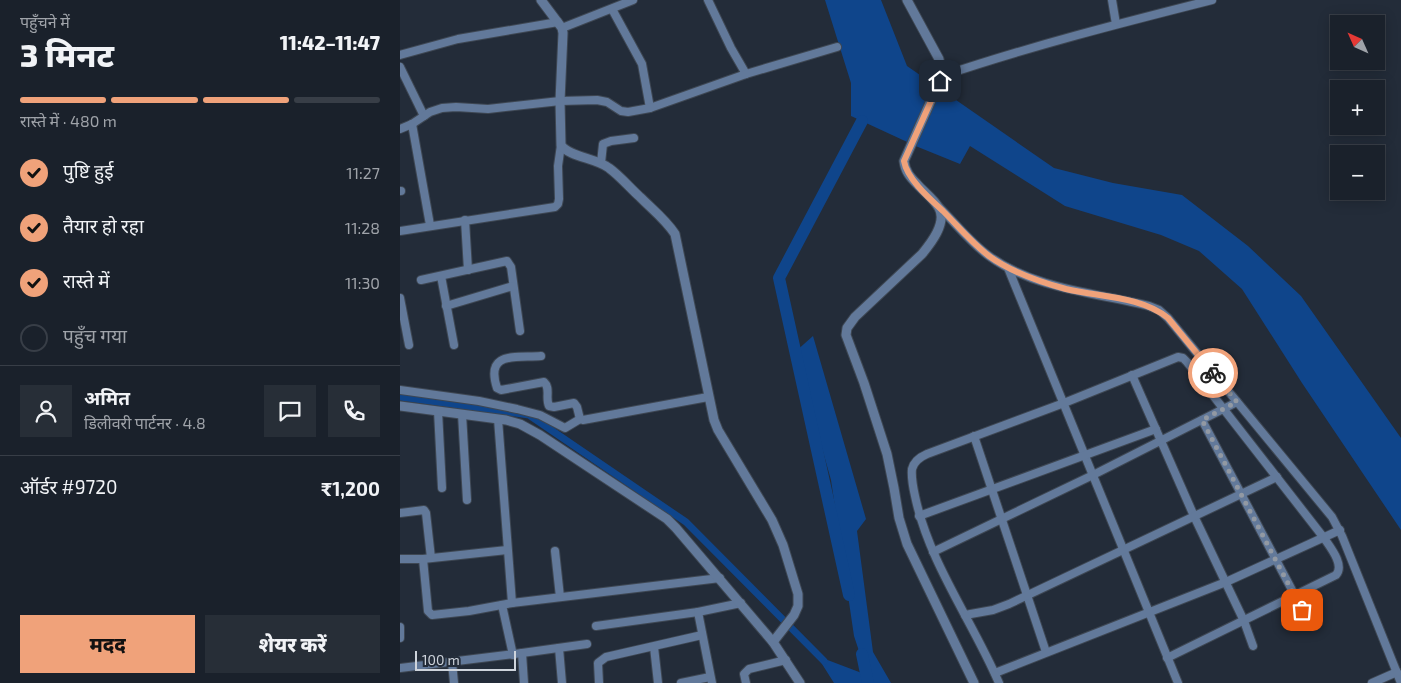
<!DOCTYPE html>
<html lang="hi">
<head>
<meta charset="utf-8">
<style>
	:root { --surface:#1a212b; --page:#272e37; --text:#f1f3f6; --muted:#9fa3a9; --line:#383e47; --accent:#f0a27a }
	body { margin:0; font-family:"Exo 2","Noto Sans Devanagari",sans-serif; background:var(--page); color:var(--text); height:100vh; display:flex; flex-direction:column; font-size:19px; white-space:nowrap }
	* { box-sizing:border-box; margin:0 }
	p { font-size:16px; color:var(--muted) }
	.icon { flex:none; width:28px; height:28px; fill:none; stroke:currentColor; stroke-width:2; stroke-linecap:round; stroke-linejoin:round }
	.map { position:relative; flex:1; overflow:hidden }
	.drawer { display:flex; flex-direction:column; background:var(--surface); width:400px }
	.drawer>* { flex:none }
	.needle { width:32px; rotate:315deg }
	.buttons { position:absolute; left:930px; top:15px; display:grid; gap:10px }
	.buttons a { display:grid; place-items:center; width:55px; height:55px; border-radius:0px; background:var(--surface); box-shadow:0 2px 12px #0003,0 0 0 1px var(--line); font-size:25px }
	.scale { position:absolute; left:15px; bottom:12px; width:101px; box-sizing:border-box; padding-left:5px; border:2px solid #ced4dc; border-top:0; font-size:14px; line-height:18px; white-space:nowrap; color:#ced4dc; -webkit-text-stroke:4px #232c39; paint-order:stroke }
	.pin { position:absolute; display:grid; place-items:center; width:42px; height:42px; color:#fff; margin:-21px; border-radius:10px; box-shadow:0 2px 8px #0006 }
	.courier { position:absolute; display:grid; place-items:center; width:50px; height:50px; margin:-25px; border:4px solid #f0a27a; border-radius:50%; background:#fff; color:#222; box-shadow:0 1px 6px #0007 }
	.head em { font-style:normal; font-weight:800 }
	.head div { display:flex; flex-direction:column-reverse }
	.head { display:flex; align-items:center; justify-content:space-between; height:85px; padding:0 20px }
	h1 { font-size:32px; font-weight:800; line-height:38px }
	.bar { display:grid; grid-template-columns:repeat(4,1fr); gap:8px 5px; align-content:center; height:60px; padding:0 20px }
	.bar i { height:6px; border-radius:4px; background:var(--line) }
	.bar .active { background:var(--accent) }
	.bar p { grid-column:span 4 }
	.line { display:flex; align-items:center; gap:12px; padding:0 20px; border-top:1px solid var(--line) }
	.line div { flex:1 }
	.round { display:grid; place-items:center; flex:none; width:52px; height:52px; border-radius:0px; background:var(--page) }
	ol { padding:0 20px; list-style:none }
	li { display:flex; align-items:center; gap:15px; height:55px }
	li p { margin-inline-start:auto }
	li .icon { padding:5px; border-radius:50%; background:var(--accent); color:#111; stroke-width:4 }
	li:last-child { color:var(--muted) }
	li i { width:28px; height:28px; border:2px solid var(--line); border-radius:50% }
	.cta { display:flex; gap:10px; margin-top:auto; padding:10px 20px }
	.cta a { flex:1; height:58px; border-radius:0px; background:var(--accent); color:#111; font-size:20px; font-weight:800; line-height:58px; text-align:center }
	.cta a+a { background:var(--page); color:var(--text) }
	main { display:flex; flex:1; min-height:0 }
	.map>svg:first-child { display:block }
	.water { fill:#0f458b }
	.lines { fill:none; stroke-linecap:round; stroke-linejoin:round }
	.canal { stroke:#0f458b; stroke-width:7 }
	.river { stroke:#0f458b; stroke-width:12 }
	.minor-casing { stroke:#3e4753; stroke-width:10 }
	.tertiary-casing { stroke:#3e4753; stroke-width:11 }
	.minor { stroke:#62799a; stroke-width:8 }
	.tertiary { stroke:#62799a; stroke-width:9 }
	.done { stroke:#9299a3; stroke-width:5; stroke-dasharray:0 9 }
	.route { stroke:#f0a27a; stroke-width:6 }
</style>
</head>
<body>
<main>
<section class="drawer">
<div class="head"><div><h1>3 मिनट</h1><p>पहुँचने में</p></div><em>11:42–11:47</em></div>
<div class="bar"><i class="active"></i><i class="active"></i><i class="active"></i><i></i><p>रास्ते में · 480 m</p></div>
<ol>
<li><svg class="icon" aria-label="check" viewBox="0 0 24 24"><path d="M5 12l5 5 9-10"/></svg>पुष्टि हुई<p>11:27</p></li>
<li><svg class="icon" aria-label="check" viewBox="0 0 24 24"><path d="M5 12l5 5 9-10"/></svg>तैयार हो रहा<p>11:28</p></li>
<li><svg class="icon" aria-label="check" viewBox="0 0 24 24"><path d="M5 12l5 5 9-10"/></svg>रास्ते में<p>11:30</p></li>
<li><i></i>पहुँच गया</li>
</ol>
<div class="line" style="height:90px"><a class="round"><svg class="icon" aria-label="person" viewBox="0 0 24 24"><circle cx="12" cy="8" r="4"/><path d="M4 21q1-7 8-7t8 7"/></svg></a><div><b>अमित</b><p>डिलीवरी पार्टनर · 4.8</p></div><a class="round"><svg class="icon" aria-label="chat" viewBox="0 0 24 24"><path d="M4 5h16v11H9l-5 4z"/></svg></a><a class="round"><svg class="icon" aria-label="phone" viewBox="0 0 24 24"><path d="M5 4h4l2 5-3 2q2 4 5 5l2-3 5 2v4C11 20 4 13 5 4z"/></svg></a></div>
<div class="line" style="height:65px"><div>ऑर्डर #9720</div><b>₹1,200</b></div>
<div class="cta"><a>मदद</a><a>शेयर करें</a></div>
</section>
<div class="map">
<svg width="1001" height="683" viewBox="0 0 1001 683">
	<rect width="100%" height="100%" fill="#232c39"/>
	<g class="water">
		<polygon points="425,0 481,0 507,66 654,168 713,183 782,195 848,246 901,296 1001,438 1001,530 902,383 842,289 799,251 761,235 665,206 570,146 560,164 518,147 451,116 451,83"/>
		<polygon points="413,336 466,519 457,531 473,652 491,683 434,683 417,656 467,675 454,636 431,480 395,352"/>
	</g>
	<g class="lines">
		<polyline class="canal" points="0,397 129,415 286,522 424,661"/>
		<g class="river">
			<polyline points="449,595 379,278 462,121"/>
			<polyline points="462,654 468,683"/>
		</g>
		<g class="minor-casing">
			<g id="minor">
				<polyline points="308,0 331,48 346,74"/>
				<polyline points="712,0 716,24"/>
				<polyline points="212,9 242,64 250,108"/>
				<polyline points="162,28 233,0"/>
				<polyline points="0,55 58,39 158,22"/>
				<polyline points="0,67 24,116"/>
				<path d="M 542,76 C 631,46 721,23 812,0"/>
				<polyline points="12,124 30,225"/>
				<polyline points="0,129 12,124 30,112 42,108 56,107 88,109 160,101 197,100 207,102 221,111 228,112 250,108 346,74 437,47"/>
				<polyline points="201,163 203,144 211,141 234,138"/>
				<polyline points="0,191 1,191"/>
				<path d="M 540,208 C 556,224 571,243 589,256 C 634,289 697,293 749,306 L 759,310 L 768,318 L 932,517 L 942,536 L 1001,683"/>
				<polyline points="65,220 68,270"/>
				<polyline points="0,231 155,207 158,204 159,199 158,166 161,145"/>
				<polyline points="608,268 778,683"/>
				<polyline points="41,276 54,345"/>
				<polyline points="21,280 107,261 111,267 120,331"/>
				<polyline points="0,298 9,345"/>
				<polyline points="46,306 113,286"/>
				<path d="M 141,356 C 115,358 85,351 97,388 L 101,390 L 144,382 C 151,388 145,398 149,406 L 154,407 L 174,403 L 177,407 L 180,419 L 183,420 L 308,397"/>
				<polyline points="732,375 794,516 844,621 853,646"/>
				<polyline points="0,390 79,401 117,409 140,415 165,428 180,419"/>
				<polyline points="38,411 42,488"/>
				<polyline points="62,414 67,500"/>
				<polyline points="98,419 112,603"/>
				<polyline points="802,420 910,624"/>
				<polyline points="574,436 646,652"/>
				<polyline points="0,513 24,510 26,513 31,558"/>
				<polyline points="519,516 756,429"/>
				<polyline points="155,551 160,597"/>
				<polyline points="533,552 693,475 837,402"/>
				<polyline points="0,559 23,559 107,550"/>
				<polyline points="23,559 28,611 32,615 69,611 112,603 320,578"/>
				<polyline points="102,605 113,655"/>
				<polyline points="565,615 593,610 609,604 877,477"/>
				<polyline points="196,626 298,612"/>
				<polyline points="0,627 0,638"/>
				<polyline points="254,647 258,683"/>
				<polyline points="159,648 162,683"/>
				<polyline points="52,662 54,683"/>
				<polyline points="0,668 122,653"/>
				<polyline points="595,673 826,582 940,530"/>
				<polyline points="124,683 122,653 187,644"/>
				<polyline points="199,683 198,663 206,657 302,635"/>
				<polyline points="281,683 310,677"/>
				<polyline points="312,683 298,612 341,603"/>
				<polyline points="346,683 344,674 349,669 386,660"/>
				<path d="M 599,683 C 572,620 529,563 515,496 C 513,487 511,478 512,469 C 514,461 520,457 527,454 L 664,403 L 778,357 L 783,358 L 787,362 L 924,538 C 930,547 945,565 936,575 L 767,658"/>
				<polyline points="972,683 997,672"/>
			</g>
		</g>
		<g class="tertiary-casing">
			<g id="tertiary">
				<path d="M 141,0 L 162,28 L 163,33 L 160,101 L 161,145 C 169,157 196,158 209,168 C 220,176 230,188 240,197 C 252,209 266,220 275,234 L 314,420 L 318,430 L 372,520 L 383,545 L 398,594 L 398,606 L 394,615 L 373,642 L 400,683"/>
				<path d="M 507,0 L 539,59 L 542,76 L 504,161 C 505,171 510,177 517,184 C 524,192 534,199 539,208 C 547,223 531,243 522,254 L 455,317 L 447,328 L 446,335 L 464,383 L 487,454 L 494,488 L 499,518 L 507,544 L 574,683"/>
				<polyline points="0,406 106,420 120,424 140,435 267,519 276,528 373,642"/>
			</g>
		</g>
		<use href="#minor" class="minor"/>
		<use href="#tertiary" class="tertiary"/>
	</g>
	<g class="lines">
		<polyline class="done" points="813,373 837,402 802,420 902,610"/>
		<path class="route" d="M 540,81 L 504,161 C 507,179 530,199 543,211 C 558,226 572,243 589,256 C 611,272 640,282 666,289 C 699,297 741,296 768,318 L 813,373"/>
	</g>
</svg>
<div class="buttons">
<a><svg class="needle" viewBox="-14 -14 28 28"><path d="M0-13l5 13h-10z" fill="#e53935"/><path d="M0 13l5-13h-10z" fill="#9fa3a9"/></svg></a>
<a>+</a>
<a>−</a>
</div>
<div class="scale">100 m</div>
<div class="pin" style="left:902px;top:610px;background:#ea580c"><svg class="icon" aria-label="bag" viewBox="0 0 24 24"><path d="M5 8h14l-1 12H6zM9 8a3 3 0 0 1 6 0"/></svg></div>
<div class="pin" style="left:540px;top:81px;background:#1f2937"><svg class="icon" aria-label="home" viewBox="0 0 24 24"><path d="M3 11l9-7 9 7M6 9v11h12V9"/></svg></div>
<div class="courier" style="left:813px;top:373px"><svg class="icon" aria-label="bike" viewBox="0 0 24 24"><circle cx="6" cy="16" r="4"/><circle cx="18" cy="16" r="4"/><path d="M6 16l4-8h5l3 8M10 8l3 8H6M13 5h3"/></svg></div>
</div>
</main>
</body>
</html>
